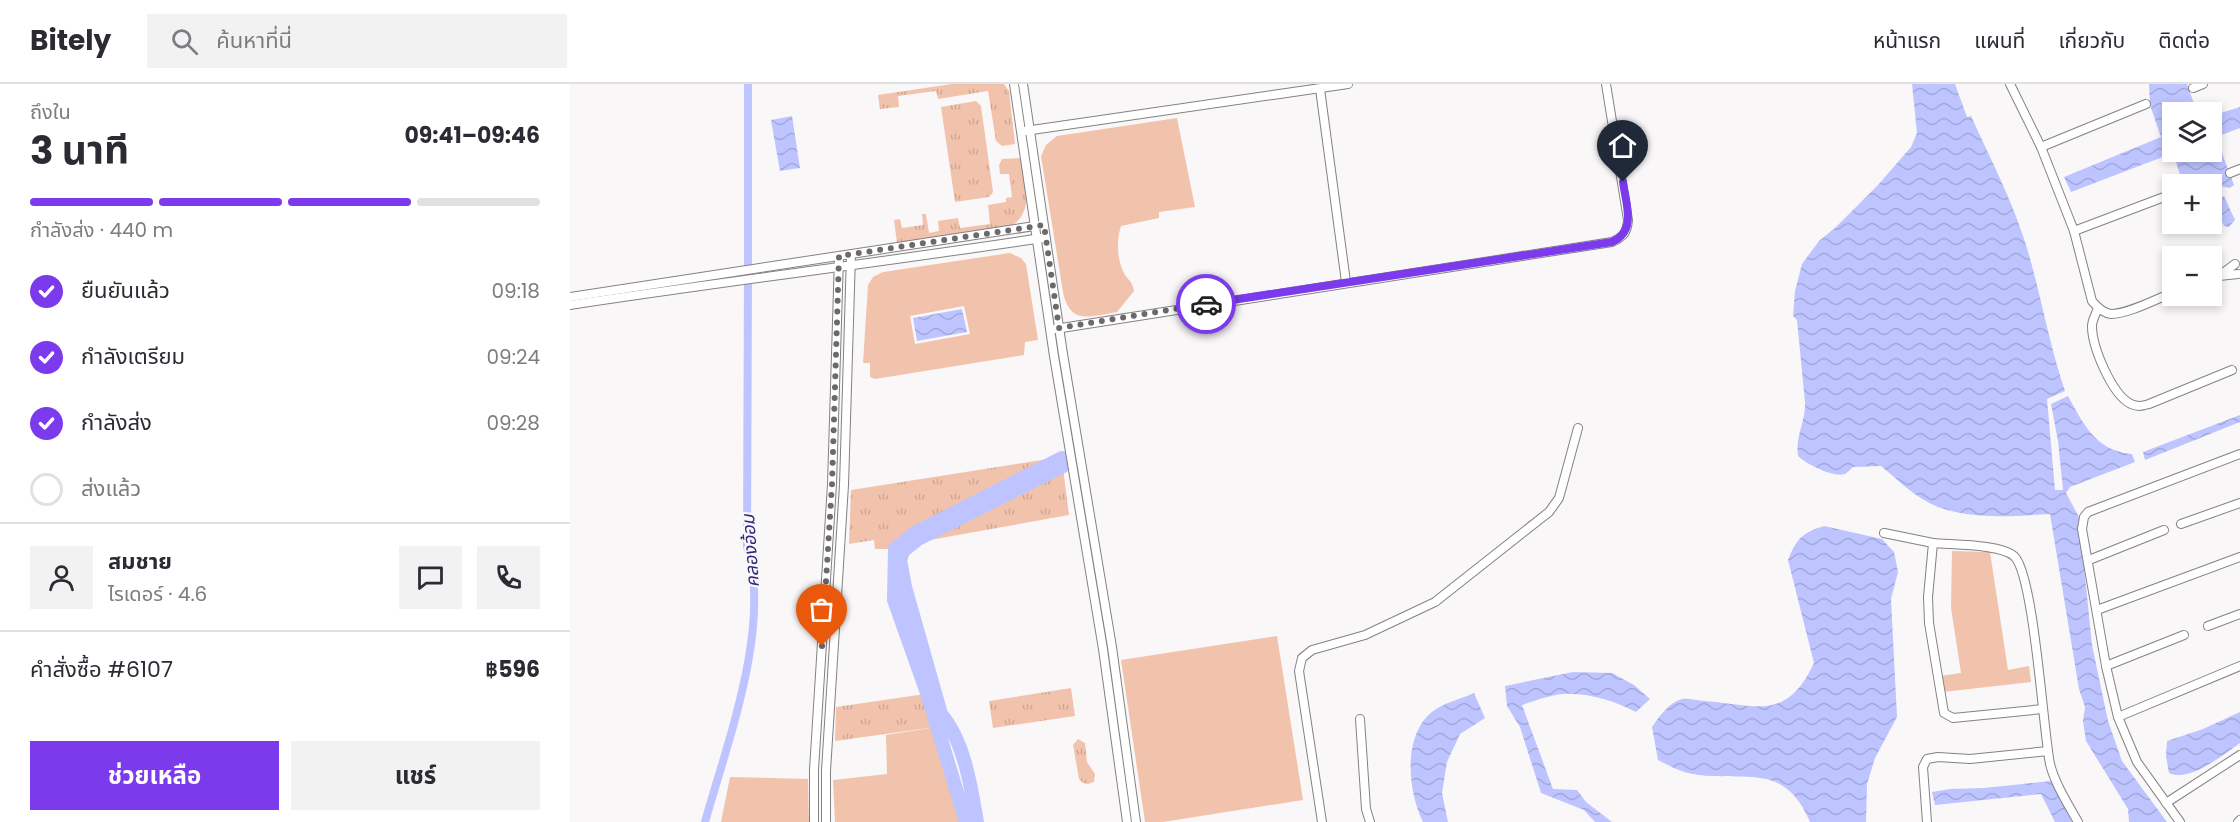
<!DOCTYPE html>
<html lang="th">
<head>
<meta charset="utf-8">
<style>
	:root { --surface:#fff; --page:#f2f2f3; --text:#2b2b33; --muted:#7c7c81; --line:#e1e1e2; --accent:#7c3aed }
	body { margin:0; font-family:Poppins,"Noto Sans Thai",sans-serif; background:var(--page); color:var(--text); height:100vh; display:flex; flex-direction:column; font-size:22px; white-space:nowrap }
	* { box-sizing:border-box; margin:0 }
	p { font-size:20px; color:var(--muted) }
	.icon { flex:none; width:33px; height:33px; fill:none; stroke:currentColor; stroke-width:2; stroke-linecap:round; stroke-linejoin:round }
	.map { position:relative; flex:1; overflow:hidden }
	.drawer { display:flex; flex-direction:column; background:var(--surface); width:570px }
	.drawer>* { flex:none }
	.controls { position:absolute; left:1592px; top:18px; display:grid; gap:12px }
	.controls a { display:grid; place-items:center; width:60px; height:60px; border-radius:0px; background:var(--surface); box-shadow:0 3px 9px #0003; font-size:30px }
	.pin { position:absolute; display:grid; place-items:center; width:51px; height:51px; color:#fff; margin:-62px -26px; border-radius:50% 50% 50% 0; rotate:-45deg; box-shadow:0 0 6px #0007 }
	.pin .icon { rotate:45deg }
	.courier { position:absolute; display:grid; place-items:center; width:60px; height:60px; margin:-30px; border:4px solid #7c3aed; border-radius:50%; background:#fff; color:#222; box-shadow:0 2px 8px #0007 }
	.head em { font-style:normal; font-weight:700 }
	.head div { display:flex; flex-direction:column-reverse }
	.head { display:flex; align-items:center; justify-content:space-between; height:102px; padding:0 30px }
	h1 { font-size:39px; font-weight:700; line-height:45px }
	.bar { display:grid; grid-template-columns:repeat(4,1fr); gap:9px 6px; align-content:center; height:72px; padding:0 30px }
	.bar i { height:8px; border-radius:4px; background:var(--line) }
	.bar .selected { background:var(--accent) }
	.bar p { grid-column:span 4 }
	.line { display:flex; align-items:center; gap:15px; padding:0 30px; border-top:2px solid var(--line) }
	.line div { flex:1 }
	.round { display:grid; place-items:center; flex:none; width:63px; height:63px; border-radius:0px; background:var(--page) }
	ol { padding:0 30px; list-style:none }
	li { display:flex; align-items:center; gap:18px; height:66px }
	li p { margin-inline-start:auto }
	li .icon { padding:6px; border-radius:50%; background:var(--accent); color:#fff; stroke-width:4 }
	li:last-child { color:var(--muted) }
	li i { width:33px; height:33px; border:3px solid var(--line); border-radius:50% }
	.button { display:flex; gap:12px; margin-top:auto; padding:12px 30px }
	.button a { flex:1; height:69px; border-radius:0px; background:var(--accent); color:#fff; font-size:24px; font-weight:700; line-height:69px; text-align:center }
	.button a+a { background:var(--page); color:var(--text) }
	header { display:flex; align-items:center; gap:36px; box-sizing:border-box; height:84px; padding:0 30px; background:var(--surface); border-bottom:2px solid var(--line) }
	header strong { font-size:28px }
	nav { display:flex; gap:33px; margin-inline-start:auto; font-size:21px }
	.search { width:420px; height:54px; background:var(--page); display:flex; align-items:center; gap:15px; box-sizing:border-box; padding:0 21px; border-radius:0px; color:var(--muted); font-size:22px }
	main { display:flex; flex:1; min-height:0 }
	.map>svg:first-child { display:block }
	.green { fill:#f2c3ac; fill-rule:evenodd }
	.park { fill:url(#park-tufts) }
	.water { fill:url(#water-waves) }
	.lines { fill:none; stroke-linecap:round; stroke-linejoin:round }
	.canal { stroke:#bec4ff; stroke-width:8 }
	.river { stroke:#bec4ff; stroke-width:14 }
	.street-casing { stroke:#848183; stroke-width:10 }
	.street { stroke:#fff; stroke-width:8 }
	.done { stroke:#6b696a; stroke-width:6; stroke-dasharray:0 10.8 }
	.route { stroke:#7c3aed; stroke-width:8 }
	.labels { text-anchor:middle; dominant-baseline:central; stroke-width:4.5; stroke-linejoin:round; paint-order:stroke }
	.water-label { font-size:18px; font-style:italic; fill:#2e297a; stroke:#faf7f8 }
</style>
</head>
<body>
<header>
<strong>Bitely</strong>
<div class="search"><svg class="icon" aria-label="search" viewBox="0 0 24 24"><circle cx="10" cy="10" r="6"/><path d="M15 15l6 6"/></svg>ค้นหาที่นี่</div>
<nav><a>หน้าแรก</a><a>แผนที่</a><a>เกี่ยวกับ</a><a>ติดต่อ</a></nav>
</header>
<main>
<section class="drawer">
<div class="head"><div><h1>3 นาที</h1><p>ถึงใน</p></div><em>09:41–09:46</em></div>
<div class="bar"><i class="selected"></i><i class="selected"></i><i class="selected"></i><i></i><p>กำลังส่ง · 440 m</p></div>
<ol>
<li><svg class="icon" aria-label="check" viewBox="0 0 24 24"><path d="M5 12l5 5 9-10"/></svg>ยืนยันแล้ว<p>09:18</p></li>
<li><svg class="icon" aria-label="check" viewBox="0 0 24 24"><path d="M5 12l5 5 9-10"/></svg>กำลังเตรียม<p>09:24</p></li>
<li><svg class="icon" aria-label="check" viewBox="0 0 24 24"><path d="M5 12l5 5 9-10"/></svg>กำลังส่ง<p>09:28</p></li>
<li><i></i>ส่งแล้ว</li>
</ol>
<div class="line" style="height:108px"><a class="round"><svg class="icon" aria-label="person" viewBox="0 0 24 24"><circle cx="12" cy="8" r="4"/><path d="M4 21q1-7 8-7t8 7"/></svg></a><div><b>สมชาย</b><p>ไรเดอร์ · 4.6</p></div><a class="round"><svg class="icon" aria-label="chat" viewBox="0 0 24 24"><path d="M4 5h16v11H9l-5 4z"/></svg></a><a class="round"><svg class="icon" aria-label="phone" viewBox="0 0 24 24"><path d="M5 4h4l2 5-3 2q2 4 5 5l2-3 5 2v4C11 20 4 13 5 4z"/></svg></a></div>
<div class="line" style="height:78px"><div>คำสั่งซื้อ #6107</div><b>฿596</b></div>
<div class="button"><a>ช่วยเหลือ</a><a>แชร์</a></div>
</section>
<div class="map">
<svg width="1670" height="738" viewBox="0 0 1670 738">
	<defs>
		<pattern id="park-tufts" width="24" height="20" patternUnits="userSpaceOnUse" patternTransform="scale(1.5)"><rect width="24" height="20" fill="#f2c3ac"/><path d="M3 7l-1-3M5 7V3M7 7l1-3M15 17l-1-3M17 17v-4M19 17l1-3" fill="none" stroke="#cfa794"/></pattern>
		<pattern id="water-waves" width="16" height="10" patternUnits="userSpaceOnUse" patternTransform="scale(1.5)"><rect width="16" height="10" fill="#bec4ff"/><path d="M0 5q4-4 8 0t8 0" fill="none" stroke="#a3a8da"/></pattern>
	</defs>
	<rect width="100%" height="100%" fill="#faf7f8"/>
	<g class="green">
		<path d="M 607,34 L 625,123 L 589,128 L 589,134 L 551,142 C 546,157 547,177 555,191 C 560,198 562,197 564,207 L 547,228 C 521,232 500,242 493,208 L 471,72 L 476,61 L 487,52 Z"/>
		<path d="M 440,169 L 451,174 L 456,180 L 468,256 L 455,258 L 454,271 L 305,295 L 300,293 L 300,279 L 293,279 L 298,201 L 303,193 L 313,188 ZM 394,222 L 400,250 L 345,260 L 340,232 Z"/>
		<polygon points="1382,467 1420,468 1438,586 1459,582 1461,598 1373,608 1370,592 1391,589 1381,524"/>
		<polygon points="707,552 733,716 593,738 575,738 551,576"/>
		<polygon points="366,643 394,738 265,738 263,696 317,690 316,651"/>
		<polygon points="160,693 238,695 239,738 151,738"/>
	</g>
	<g class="park">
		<polygon points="382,0 434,0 439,7 445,60 432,62 426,57 418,7 368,15 366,7 328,12 329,23 310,25 308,11"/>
		<polygon points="406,17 411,22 423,108 419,113 385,118 371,23"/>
		<path d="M 451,74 C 454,99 465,125 443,141 L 327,159 L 324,136 L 330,135 L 332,144 L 353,141 L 352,130 L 356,130 L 359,149 L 369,147 L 368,137 L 388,134 L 390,144 L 420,140 L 418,121 L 436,118 L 436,114 L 442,113 L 439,90 L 430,90 L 429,81 L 432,75 Z"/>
		<polygon points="491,373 347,447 334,455 325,465 305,465 304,456 279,460 281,406"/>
		<polygon points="493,384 499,431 354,457 338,465 330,476 333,467 346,455"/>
		<polygon points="501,604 505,632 423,644 419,617"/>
		<polygon points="355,610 366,643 265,657 266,623"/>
		<polygon points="508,655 515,659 517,678 525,690 524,698 518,700 513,699 509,695 503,661"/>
	</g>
	<g class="water">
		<path d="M 1342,0 L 1385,0 L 1397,33 L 1401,32 C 1421,76 1443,118 1457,164 C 1471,211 1479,260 1495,307 L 1477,315 L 1485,406 L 1493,406 L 1488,357 L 1481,320 L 1498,312 C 1514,341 1526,367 1562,370 L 1565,378 L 1500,403 L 1496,409 L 1509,433 L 1522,561 L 1538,637 L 1552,677 L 1597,738 L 1559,738 L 1558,725 L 1516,657 L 1513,637 L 1515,623 L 1509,605 L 1480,430 C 1442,432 1405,436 1368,423 C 1347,415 1329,397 1311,382 L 1283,383 C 1281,385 1277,389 1275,390 C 1264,394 1236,380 1228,372 C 1225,352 1236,337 1235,318 L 1227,236 L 1223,232 L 1225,207 L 1232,180 L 1249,157 L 1266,143 L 1308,101 L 1341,63 L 1347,49 Z"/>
		<polygon points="1579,0 1617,0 1627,28 1602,28 1602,68 1641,68 1641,32 1670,23 1670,44 1646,53 1664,101 1660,104 1650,102 1641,106 1641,100 1613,100 1603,69 1501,108 1494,93 1591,53 1580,21"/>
		<polygon points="222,32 230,84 210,87 201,36"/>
		<polygon points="1654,112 1665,136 1659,143 1654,142 1642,117"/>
		<polygon points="392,225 397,248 347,257 343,234"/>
		<polygon points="1670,331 1670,338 1575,376 1573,368"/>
		<path d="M 1254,442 L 1312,455 L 1324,468 L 1328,488 L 1321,515 L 1327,633 L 1305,674 L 1297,700 L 1296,738 L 1240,738 C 1214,676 1175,699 1123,690 C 1110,688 1100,682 1088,676 L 1082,643 C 1089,633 1099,618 1112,615 C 1119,614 1128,617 1135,617 C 1187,621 1216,638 1244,579 L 1218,476 C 1227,454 1232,449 1254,442 Z"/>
		<path d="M 1003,588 L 1042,589 L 1064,601 L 1080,615 L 1066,628 C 1045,617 1017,608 993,610 C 980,611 964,617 952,621 L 983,705 L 1007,706 L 1016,718 L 1042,738 L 1025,738 L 1014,726 L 971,709 L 950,643 L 937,622 L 935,602 Z"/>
		<path d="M 904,609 L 915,634 L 890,650 L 877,678 L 872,709 L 878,738 L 853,738 C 838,708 832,652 862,628 C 873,619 891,615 904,609 Z"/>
		<path d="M 1670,628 L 1670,659 C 1653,671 1619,699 1599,689 L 1596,672 L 1597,657 L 1633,645 Z"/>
		<polygon points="1481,697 1502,738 1485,738 1471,710 1365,721 1362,708 1380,705 1414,704"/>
	</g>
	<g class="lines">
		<g class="canal">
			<polyline points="178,182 178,0"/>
			<path d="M 135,738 C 157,659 202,542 177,462 L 178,191"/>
		</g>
		<path class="river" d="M 396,738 L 357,609 L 324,516 L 325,465 L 345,449 L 492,374 L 493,382 L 348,455 L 333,467 L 330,476 L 335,503 L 371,630 C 395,658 401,704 407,738"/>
		<g class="street-casing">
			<g id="street">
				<polyline points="444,0 484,272 533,565 557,738"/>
				<polyline points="453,0 493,270 542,563 566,738"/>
				<path d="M 1440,0 L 1471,63 L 1504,147 L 1522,217 C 1527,223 1533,229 1541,230 C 1558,230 1586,215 1602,209"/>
				<polyline points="1623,4 1633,0"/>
				<polyline points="750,5 776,198"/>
				<polyline points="455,47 778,0"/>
				<polyline points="1471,63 1576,20"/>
				<polyline points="1660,89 1670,85"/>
				<polyline points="1504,147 1602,110"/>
				<polyline points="1665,180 1649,192 1668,190"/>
				<polyline points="0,213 471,141"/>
				<path d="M 0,221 C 157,197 315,178 472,154"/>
				<path d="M 1528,224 C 1526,230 1522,236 1522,242 C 1522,263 1542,311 1561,320 C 1568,323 1572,322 1579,320 L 1662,286"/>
				<path d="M 485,245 L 1042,158 C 1053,153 1057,149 1058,136 L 1036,0"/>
				<polyline points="1611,440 1670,419"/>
				<polyline points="1314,449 1363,459 1358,513 1359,539 1374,629 1383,634 1473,625"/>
				<path d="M 1363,459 C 1382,461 1430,460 1444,472 C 1464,490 1473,645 1480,680 C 1485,700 1498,720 1508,738"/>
				<polyline points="1519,476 1594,446"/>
				<polyline points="1527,526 1670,473"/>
				<polyline points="1638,542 1670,530"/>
				<polyline points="1536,582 1614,551"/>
				<polyline points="1548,633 1670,582"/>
				<polyline points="790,635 796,725 800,738"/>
				<polyline points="1596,719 1670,671"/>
				<polyline points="244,738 244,686 262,400 269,173"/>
				<polyline points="256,738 256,687 274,401 281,171"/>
				<polyline points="752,738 729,587 732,574 742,566 795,551 865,518 979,428 989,414 1008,344"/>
				<polyline points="1357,738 1353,683 1357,675 1368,673 1400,675 1478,667"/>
				<polyline points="1610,738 1567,678 1548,633 1536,582 1512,445 1514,433 1518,428 1670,370"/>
				<polyline points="1668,738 1670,736"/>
			</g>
		</g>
		<use href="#street" class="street"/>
	</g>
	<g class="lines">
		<polyline class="done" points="252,562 262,400 269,172 474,141 489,244 636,220"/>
		<path class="route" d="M 636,220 L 1042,158 C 1067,147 1056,121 1053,98"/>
	</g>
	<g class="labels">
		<g class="water-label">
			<text transform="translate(180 467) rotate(-94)">คลองอ้อม</text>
		</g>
	</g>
</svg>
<div class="controls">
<a><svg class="icon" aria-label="layers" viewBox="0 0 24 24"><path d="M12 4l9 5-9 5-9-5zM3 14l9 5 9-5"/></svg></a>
<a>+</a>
<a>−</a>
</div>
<div class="pin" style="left:252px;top:562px;background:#ea580c"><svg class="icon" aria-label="bag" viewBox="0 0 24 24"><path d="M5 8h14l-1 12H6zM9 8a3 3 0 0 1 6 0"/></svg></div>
<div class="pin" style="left:1053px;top:98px;background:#1f2937"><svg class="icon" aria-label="home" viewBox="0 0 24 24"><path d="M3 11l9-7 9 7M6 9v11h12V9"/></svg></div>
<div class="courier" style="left:636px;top:220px"><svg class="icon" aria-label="car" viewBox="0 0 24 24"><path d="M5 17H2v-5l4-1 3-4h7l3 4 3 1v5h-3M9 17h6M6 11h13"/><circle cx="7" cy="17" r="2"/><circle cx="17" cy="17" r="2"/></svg></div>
</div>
</main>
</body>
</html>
